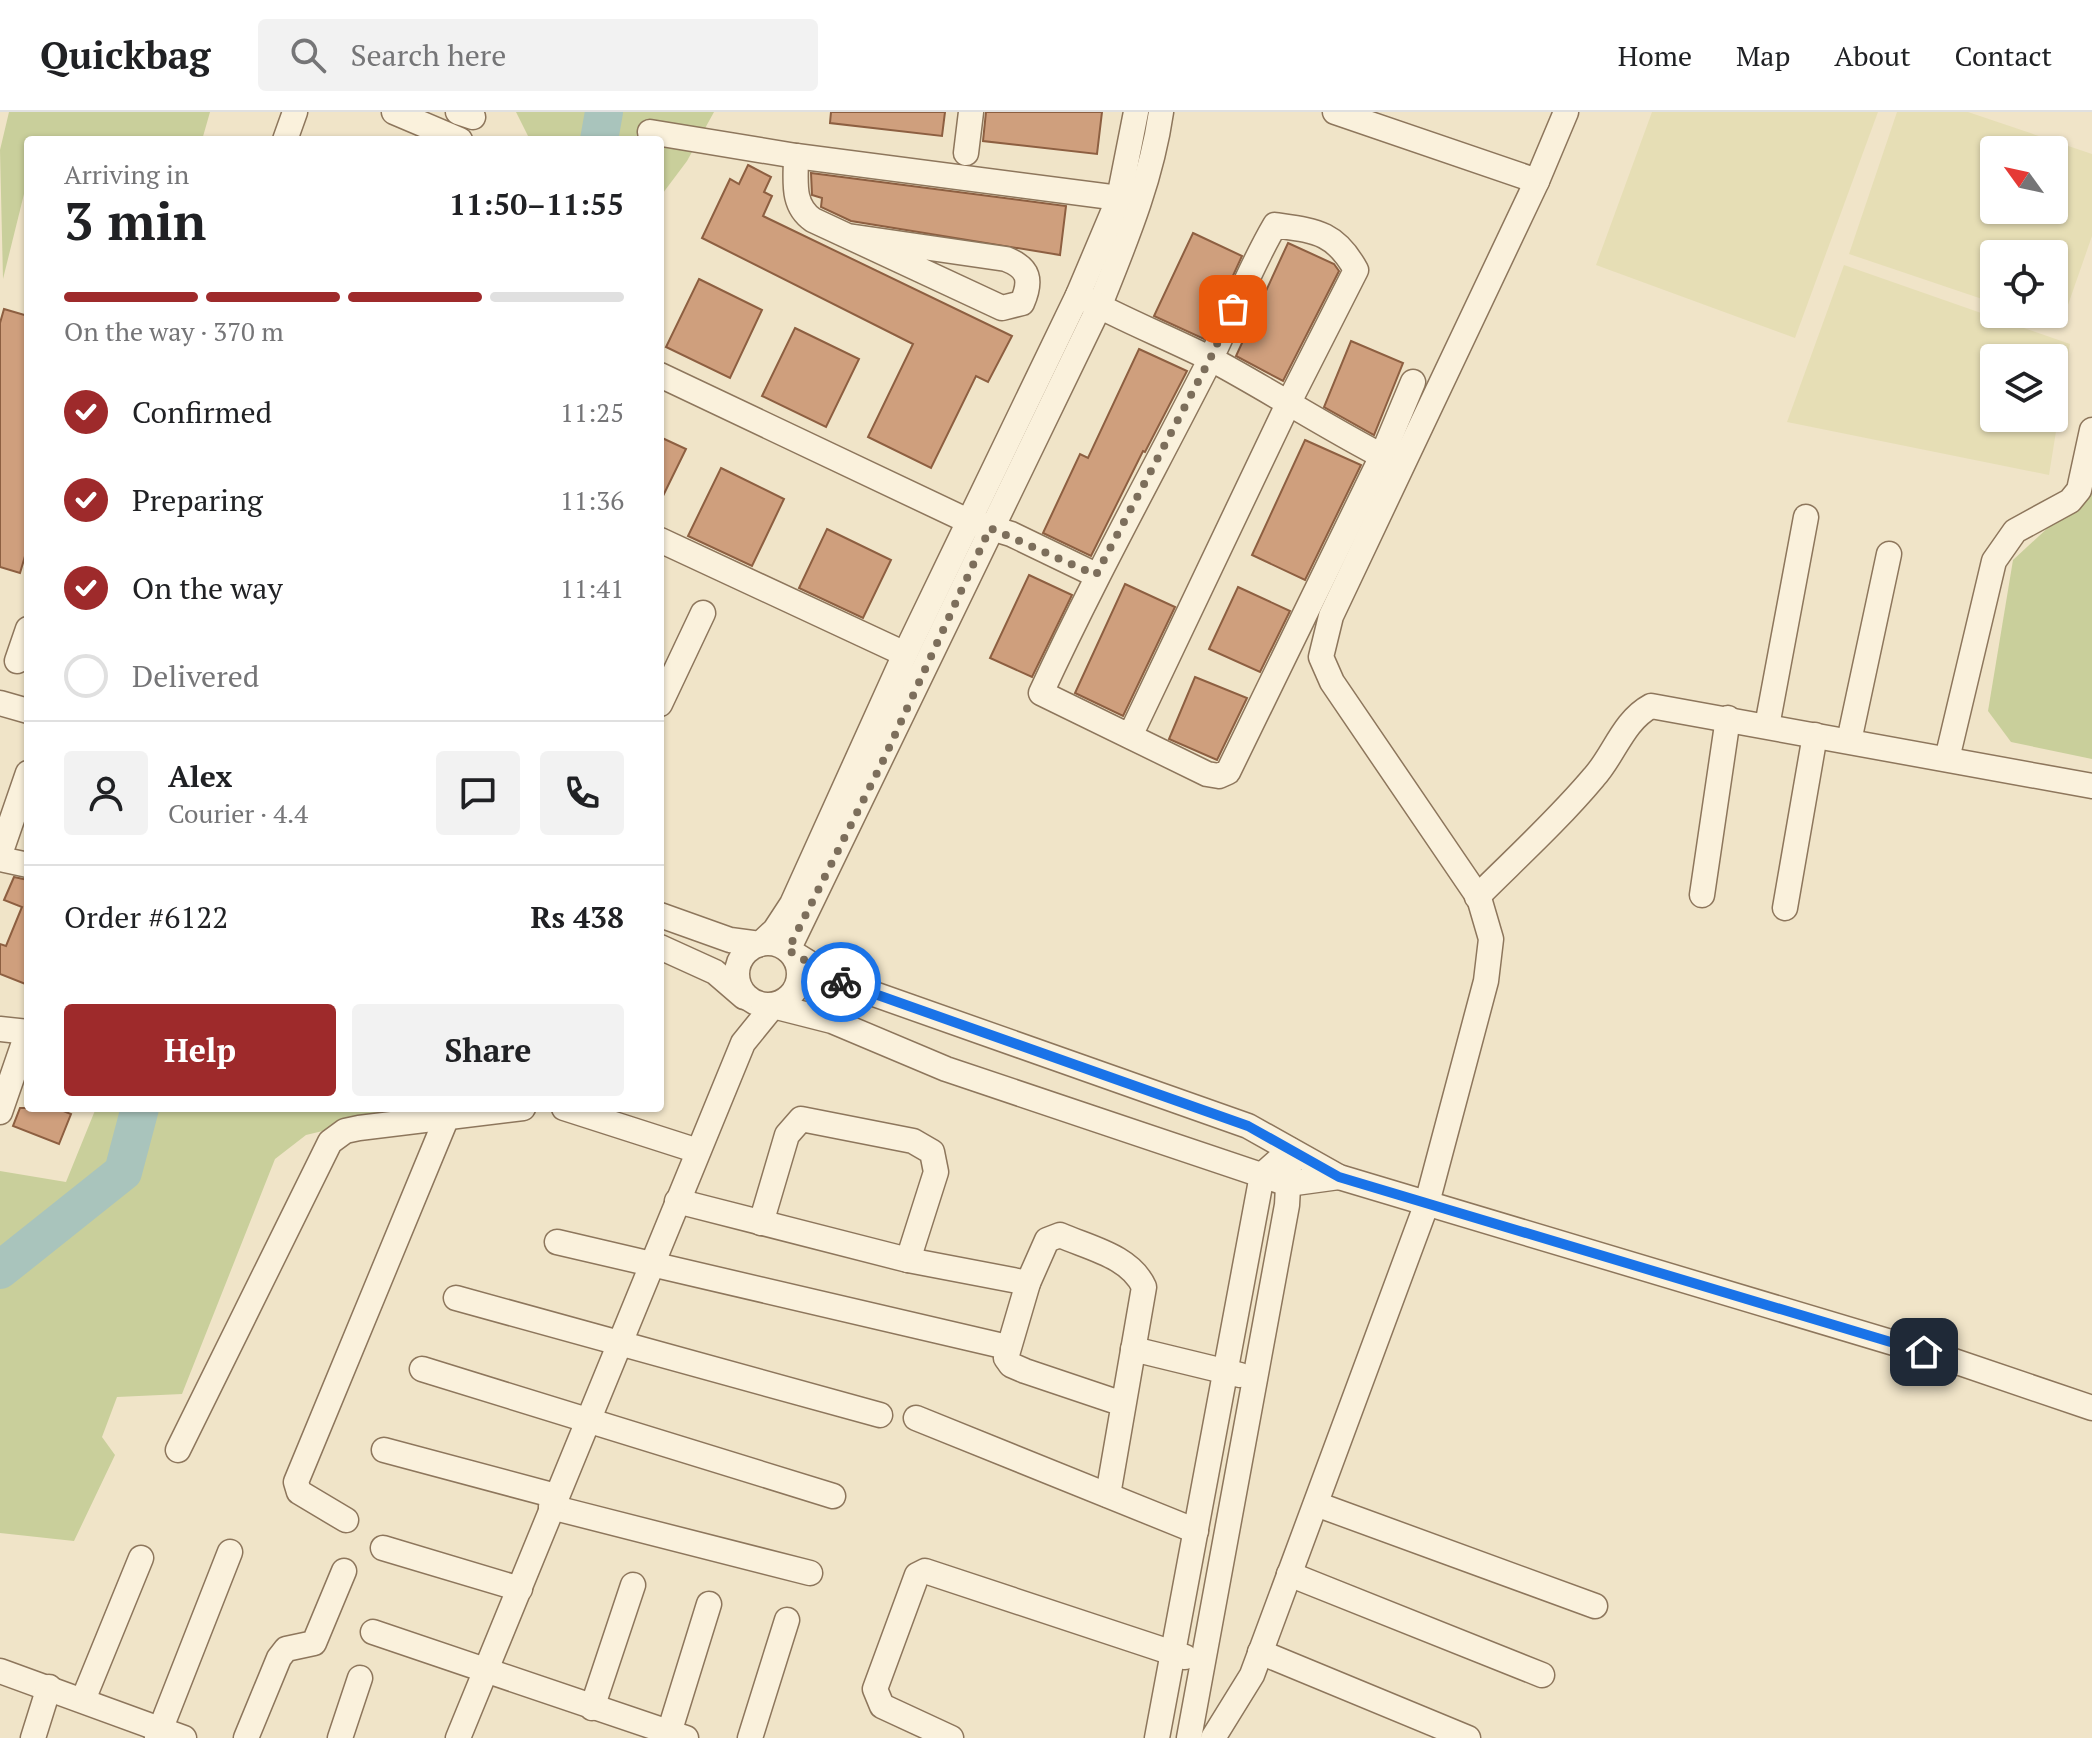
<!DOCTYPE html>
<html lang="en">
<head>
<meta charset="utf-8">
<style>
	:root { --surface:#fff; --page:#f2f2f2; --text:#202124; --muted:#757577; --line:#e0e0e0; --accent:#9e2a2b }
	body { margin:0; font-family:"PT Serif",serif; background:var(--page); color:var(--text); height:100vh; display:flex; flex-direction:column; font-size:30px; white-space:nowrap }
	* { box-sizing:border-box; margin:0 }
	p { font-size:26px; color:var(--muted) }
	.icon { flex:none; width:44px; height:44px; fill:none; stroke:currentColor; stroke-width:2; stroke-linecap:round; stroke-linejoin:round }
	.map { position:relative; flex:1; overflow:hidden }
	.side { position:absolute; left:24px; top:24px; width:640px; height:976px; display:flex; flex-direction:column; background:var(--surface); border-radius:8px; box-shadow:0 2px 6px #0004 }
	.side>* { flex:none }
	.needle { width:52px; rotate:303deg }
	.fabs { position:absolute; left:1980px; top:24px; display:grid; gap:16px }
	.fabs a { display:grid; place-items:center; width:88px; height:88px; border-radius:8px; background:var(--surface); box-shadow:0 2px 6px #0004; font-size:40px }
	.pin { position:absolute; display:grid; place-items:center; width:68px; height:68px; color:#fff; margin:-34px; border-radius:16px; box-shadow:0 4px 12px #0006 }
	.courier { position:absolute; display:grid; place-items:center; width:80px; height:80px; margin:-40px; border:6px solid #1a73e8; border-radius:50%; background:#fff; color:#222; box-shadow:0 2px 10px #0007 }
	.head em { font-style:normal; font-weight:700 }
	.head div { display:flex; flex-direction:column-reverse }
	.head { display:flex; align-items:center; justify-content:space-between; height:136px; padding:0 40px }
	h1 { font-size:52px; font-weight:700; line-height:60px }
	.bar { display:grid; grid-template-columns:repeat(4,1fr); gap:12px 8px; align-content:center; height:96px; padding:0 40px }
	.bar i { height:10px; border-radius:6px; background:var(--line) }
	.bar .current { background:var(--accent) }
	.bar p { grid-column:span 4 }
	.line { display:flex; align-items:center; gap:20px; padding:0 40px; border-top:2px solid var(--line) }
	.line div { flex:1 }
	.round { display:grid; place-items:center; flex:none; width:84px; height:84px; border-radius:8px; background:var(--page) }
	ol { padding:0 40px; list-style:none }
	li { display:flex; align-items:center; gap:24px; height:88px }
	li p { margin-inline-start:auto }
	li .icon { padding:8px; border-radius:50%; background:var(--accent); color:#fff; stroke-width:4 }
	li:last-child { color:var(--muted) }
	li i { width:44px; height:44px; border:4px solid var(--line); border-radius:50% }
	.action { display:flex; gap:16px; margin-top:auto; padding:16px 40px }
	.action a { flex:1; height:92px; border-radius:8px; background:var(--accent); color:#fff; font-size:32px; font-weight:700; line-height:92px; text-align:center }
	.action a+a { background:var(--page); color:var(--text) }
	header { display:flex; align-items:center; gap:48px; box-sizing:border-box; height:112px; padding:0 40px; background:var(--surface); border-bottom:2px solid var(--line) }
	header strong { font-size:38px }
	nav { display:flex; gap:44px; margin-inline-start:auto; font-size:28px }
	.search { width:560px; height:72px; background:var(--page); display:flex; align-items:center; gap:20px; box-sizing:border-box; padding:0 28px; border-radius:8px; color:var(--muted); font-size:30px }
	.map>svg:first-child { display:block }
	.farmland { fill:#e6deb5; fill-rule:evenodd }
	.green { fill:#c9cf9b }
	.lines { fill:none; stroke-linecap:round; stroke-linejoin:round }
	.river { stroke:#a9c4bc; stroke-width:38 }
	.building { fill:#cf9f7d; stroke:#8d5f41; stroke-width:2 }
	.minor-casing { stroke:#8d765c; stroke-width:27 }
	.minor { stroke:#faf1dc; stroke-width:24 }
	.done { stroke:#7c6e5b; stroke-width:8; stroke-dasharray:0 14.4 }
	.route { stroke:#1a73e8; stroke-width:10 }
</style>
</head>
<body>
<header>
<strong>Quickbag</strong>
<div class="search"><svg class="icon" aria-label="search" viewBox="0 0 24 24"><circle cx="10" cy="10" r="6"/><path d="M15 15l6 6"/></svg>Search here</div>
<nav><a>Home</a><a>Map</a><a>About</a><a>Contact</a></nav>
</header>
<div class="map">
<svg width="2092" height="1626" viewBox="0 0 2092 1626">
	<rect width="100%" height="100%" fill="#f0e4c8"/>
	<g class="farmland">
		<polygon points="1652,0 1878,0 1795,226 1596,153"/>
		<path d="M 1897,0 L 1968,0 L 2092,42 L 2092,124 L 2061,213 L 2028,202 L 2054,202 L 2054,142 L 1994,142 L 1994,191 L 1849,142 ZM 1994,38 L 2054,38 L 2054,98 L 1994,98 Z"/>
		<path d="M 1844,153 L 2070,232 L 2049,363 L 1787,310 ZM 1994,246 L 2054,246 L 2054,306 L 1994,306 Z"/>
	</g>
	<g class="green">
		<polygon points="9,0 210,0 202,28 28,28 28,79 24,82 3,167 0,38"/>
		<polygon points="516,0 714,0 687,49 660,85 660,28 530,28"/>
		<polygon points="2092,375 2092,647 2011,630 1988,599 2013,448"/>
		<polygon points="96,996 418,996 306,1023 275,1047 182,1282 117,1285 102,1325 115,1343 74,1429 0,1421 0,1059 66,1070"/>
	</g>
	<g class="lines">
		<g class="river">
			<polyline points="599,28 604,0"/>
			<polyline points="0,1158 123,1060 140,996"/>
		</g>
	</g>
	<g class="building">
		<polygon points="831,0 945,0 942,24 830,11"/>
		<polygon points="986,0 1102,0 1097,42 983,29"/>
		<polygon points="748,53 771,65 764,80 772,84 763,104 1012,224 988,270 976,264 931,356 868,325 913,232 702,126 730,67 739,72"/>
		<polygon points="811,61 1066,94 1060,143 851,109 821,95 822,86 812,83"/>
		<polygon points="1193,121 1242,144 1204,227 1154,204"/>
		<polygon points="1288,131 1334,152 1339,159 1283,269 1236,244"/>
		<polygon points="699,167 762,198 730,266 666,235"/>
		<polygon points="4,197 28,204 28,434 20,461 0,455 0,211"/>
		<polygon points="795,216 859,247 826,315 762,284"/>
		<polygon points="1351,229 1403,251 1374,323 1324,295"/>
		<polygon points="1139,237 1187,259 1145,340 1143,339 1091,444 1043,421 1080,342 1088,346"/>
		<polygon points="660,325 686,337 660,390"/>
		<polygon points="1305,328 1361,353 1305,468 1252,443"/>
		<polygon points="721,356 784,387 752,454 688,424"/>
		<polygon points="827,417 891,448 863,506 799,476"/>
		<polygon points="1029,463 1072,483 1032,565 990,546"/>
		<polygon points="1125,472 1175,495 1123,604 1075,581"/>
		<polygon points="1238,475 1290,499 1260,560 1209,537"/>
		<polygon points="1195,565 1247,586 1217,648 1169,627"/>
		<polygon points="14,765 28,768 28,873 0,862 0,832 6,834 22,795 4,788"/>
		<polygon points="20,996 56,996 71,1002 59,1032 13,1014"/>
	</g>
	<g class="lines">
		<g class="minor-casing">
			<g id="minor">
				<polyline points="394,0 460,28"/>
				<polyline points="458,0 473,5"/>
				<path d="M 1161,0 C 1151,69 1125,130 1099,195 L 788,838 L 840,870 L 1248,1014 L 1339,1065 L 1954,1249 L 2092,1296"/>
				<polyline points="1335,0 1537,69"/>
				<polyline points="650,20 796,44 1119,86"/>
				<polyline points="285,28 295,0"/>
				<polyline points="966,41 971,0"/>
				<path d="M 796,44 C 796,68 791,93 813,108 L 1002,196 L 1022,191 C 1032,168 1029,156 1006,147 L 848,124"/>
				<path d="M 1078,183 C 1121,207 1167,225 1211,247 C 1269,278 1324,314 1382,344 L 1228,660 L 1219,664 L 1207,662 L 1041,581 C 1093,468 1153,360 1209,250 C 1232,204 1249,157 1275,113 C 1316,119 1335,120 1356,158 L 1288,292 L 1130,624"/>
				<polyline points="660,263 968,409 1011,422 1096,463"/>
				<polyline points="1382,344 1413,270"/>
				<polyline points="660,428 905,542"/>
				<polyline points="17,549 28,517"/>
				<polyline points="0,591 28,599"/>
				<polyline points="660,592 703,501"/>
				<polyline points="1767,614 1806,405"/>
				<polyline points="1849,629 1889,442"/>
				<polyline points="1947,647 1994,449 2015,419 2070,389 2079,378 2092,318"/>
				<polyline points="0,742 28,661"/>
				<polyline points="0,747 28,753"/>
				<polyline points="1702,783 1728,606"/>
				<path d="M 1477,785 C 1516,746 1558,708 1594,665 C 1614,643 1623,609 1651,594 L 2092,674"/>
				<polyline points="1785,796 1815,623"/>
				<polyline points="660,803 730,828 760,832 775,818 792,792 905,542 1078,183 1119,86 1136,0"/>
				<circle cx="768" cy="862" r="31"/>
				<polyline points="660,835 715,860 744,885"/>
				<polyline points="0,917 28,920"/>
				<polyline points="564,996 698,1039"/>
				<polyline points="0,1000 28,919"/>
				<polyline points="677,1089 908,1148 1028,1171"/>
				<polyline points="761,1111 787,1023 801,1007 913,1029 932,1040 936,1060 908,1148"/>
				<polyline points="557,1130 1007,1235"/>
				<polyline points="456,1186 880,1303"/>
				<polyline points="1133,1237 1240,1263"/>
				<polyline points="422,1257 833,1384"/>
				<polyline points="916,1306 1196,1419"/>
				<polyline points="178,1338 330,1030 345,1019 359,1016 523,996"/>
				<polyline points="384,1338 556,1384"/>
				<path d="M 1108,1383 L 1144,1175 C 1130,1144 1089,1136 1060,1123 L 1047,1128 L 1028,1171 L 1006,1246 L 1011,1253 L 1025,1259 L 1123,1292"/>
				<polyline points="1316,1392 1595,1494"/>
				<polyline points="551,1395 810,1461"/>
				<polyline points="346,1408 299,1380 296,1370 447,1005"/>
				<polyline points="383,1436 520,1477"/>
				<polyline points="1289,1462 1542,1563"/>
				<polyline points="373,1520 686,1626"/>
				<polyline points="1260,1540 1468,1626"/>
				<polyline points="0,1559 184,1626"/>
				<polyline points="83,1588 141,1446"/>
				<polyline points="592,1596 633,1473"/>
				<polyline points="669,1621 709,1492"/>
				<polyline points="33,1626 49,1575"/>
				<polyline points="157,1626 230,1440"/>
				<polyline points="246,1626 279,1546 286,1537 314,1531 344,1459"/>
				<polyline points="340,1626 360,1566"/>
				<polyline points="458,1626 743,931 773,894 832,909 946,957 1288,1072 1339,1065"/>
				<polyline points="750,1626 787,1508"/>
				<polyline points="951,1626 882,1594 875,1577 917,1463 925,1459 1185,1545"/>
				<polyline points="1157,1626 1262,1063 1290,1038"/>
				<polyline points="1189,1626 1287,1093 1289,1056"/>
				<polyline points="1213,1626 1252,1563 1427,1091 1486,869 1491,827 1479,786 1332,570 1321,545 1331,504 1537,69 1566,0"/>
			</g>
		</g>
		<use href="#minor" class="minor"/>
	</g>
	<g class="lines">
		<polyline class="done" points="841,870 788,838 882,651 990,416 1096,463 1210,247 1233,197"/>
		<polyline class="route" points="841,870 1248,1014 1339,1065 1924,1240"/>
	</g>
</svg>
<div class="fabs">
<a><svg class="needle" viewBox="-14 -14 28 28"><path d="M0-13l5 13h-10z" fill="#e53935"/><path d="M0 13l5-13h-10z" fill="#757577"/></svg></a>
<a><svg class="icon" aria-label="locate" viewBox="0 0 24 24"><circle cx="12" cy="12" r="6"/><path d="M12 2v4M12 18v4M2 12h4M18 12h4"/></svg></a>
<a><svg class="icon" aria-label="layers" viewBox="0 0 24 24"><path d="M12 4l9 5-9 5-9-5zM3 14l9 5 9-5"/></svg></a>
</div>
<div class="pin" style="left:1233px;top:197px;background:#ea580c"><svg class="icon" aria-label="bag" viewBox="0 0 24 24"><path d="M5 8h14l-1 12H6zM9 8a3 3 0 0 1 6 0"/></svg></div>
<div class="pin" style="left:1924px;top:1240px;background:#1f2937"><svg class="icon" aria-label="home" viewBox="0 0 24 24"><path d="M3 11l9-7 9 7M6 9v11h12V9"/></svg></div>
<div class="courier" style="left:841px;top:870px"><svg class="icon" aria-label="bike" viewBox="0 0 24 24"><circle cx="6" cy="16" r="4"/><circle cx="18" cy="16" r="4"/><path d="M6 16l4-8h5l3 8M10 8l3 8H6M13 5h3"/></svg></div>
<section class="side">
<div class="head"><div><h1>3 min</h1><p>Arriving in</p></div><em>11:50–11:55</em></div>
<div class="bar"><i class="current"></i><i class="current"></i><i class="current"></i><i></i><p>On the way · 370 m</p></div>
<ol>
<li><svg class="icon" aria-label="check" viewBox="0 0 24 24"><path d="M5 12l5 5 9-10"/></svg>Confirmed<p>11:25</p></li>
<li><svg class="icon" aria-label="check" viewBox="0 0 24 24"><path d="M5 12l5 5 9-10"/></svg>Preparing<p>11:36</p></li>
<li><svg class="icon" aria-label="check" viewBox="0 0 24 24"><path d="M5 12l5 5 9-10"/></svg>On the way<p>11:41</p></li>
<li><i></i>Delivered</li>
</ol>
<div class="line" style="height:144px"><a class="round"><svg class="icon" aria-label="person" viewBox="0 0 24 24"><circle cx="12" cy="8" r="4"/><path d="M4 21q1-7 8-7t8 7"/></svg></a><div><b>Alex</b><p>Courier · 4.4</p></div><a class="round"><svg class="icon" aria-label="chat" viewBox="0 0 24 24"><path d="M4 5h16v11H9l-5 4z"/></svg></a><a class="round"><svg class="icon" aria-label="phone" viewBox="0 0 24 24"><path d="M5 4h4l2 5-3 2q2 4 5 5l2-3 5 2v4C11 20 4 13 5 4z"/></svg></a></div>
<div class="line" style="height:104px"><div>Order #6122</div><b>Rs 438</b></div>
<div class="action"><a>Help</a><a>Share</a></div>
</section>
</div>
</body>
</html>
